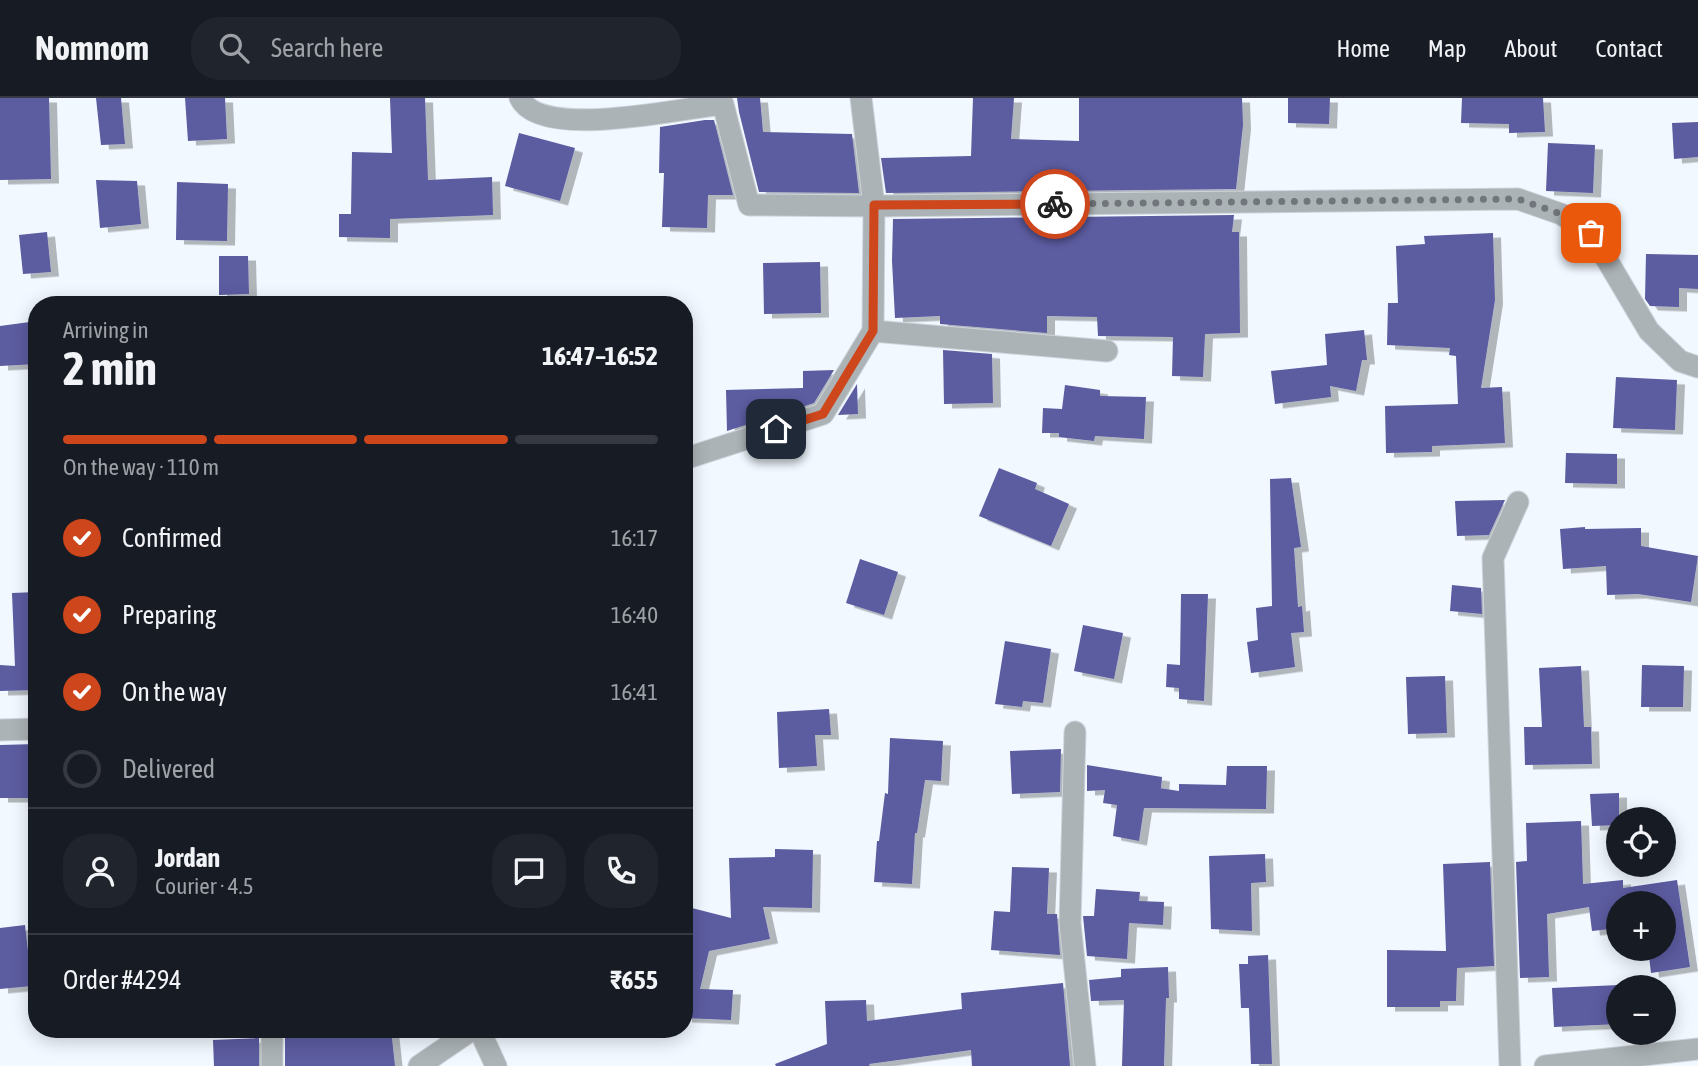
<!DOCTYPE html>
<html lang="en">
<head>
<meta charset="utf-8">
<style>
	:root { --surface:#171b24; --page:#20242c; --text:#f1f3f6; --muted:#9ea1a6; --line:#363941; --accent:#ce461b }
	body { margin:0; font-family:"Asap Condensed",sans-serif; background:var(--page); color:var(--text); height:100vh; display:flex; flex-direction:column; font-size:26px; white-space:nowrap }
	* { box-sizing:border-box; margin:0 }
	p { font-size:23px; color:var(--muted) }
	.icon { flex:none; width:38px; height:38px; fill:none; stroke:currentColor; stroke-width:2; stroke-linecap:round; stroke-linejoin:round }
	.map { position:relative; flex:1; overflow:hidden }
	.panel { position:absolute; left:28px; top:198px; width:665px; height:742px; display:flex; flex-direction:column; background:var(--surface); border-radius:28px; box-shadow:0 4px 18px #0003 }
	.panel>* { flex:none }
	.controls { position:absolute; left:1606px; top:709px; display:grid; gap:14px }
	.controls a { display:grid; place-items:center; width:70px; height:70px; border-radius:50%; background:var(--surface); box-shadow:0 4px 18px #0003; font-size:35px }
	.pin { position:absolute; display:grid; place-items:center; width:60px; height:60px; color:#fff; margin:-30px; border-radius:14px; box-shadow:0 4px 10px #0006 }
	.courier { position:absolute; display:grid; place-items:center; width:70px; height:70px; margin:-35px; border:5px solid #ce461b; border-radius:50%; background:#fff; color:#222; box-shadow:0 2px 9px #0007 }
	.summary em { font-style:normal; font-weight:700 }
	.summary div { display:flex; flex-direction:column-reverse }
	.summary { display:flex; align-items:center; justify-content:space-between; height:119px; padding:0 35px }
	h1 { font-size:46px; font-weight:700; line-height:52px }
	.bar { display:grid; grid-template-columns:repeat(4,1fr); gap:10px 7px; align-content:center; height:84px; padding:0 35px }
	.bar i { height:9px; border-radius:5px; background:var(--line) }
	.bar .on { background:var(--accent) }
	.bar p { grid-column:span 4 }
	.line { display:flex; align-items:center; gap:18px; padding:0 35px; border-top:2px solid var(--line) }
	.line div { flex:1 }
	.round { display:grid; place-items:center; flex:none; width:74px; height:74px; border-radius:28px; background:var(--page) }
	ol { padding:0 35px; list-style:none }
	li { display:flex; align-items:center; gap:21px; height:77px }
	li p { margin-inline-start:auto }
	li .icon { padding:7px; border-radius:50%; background:var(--accent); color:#fff; stroke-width:4 }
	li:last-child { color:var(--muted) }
	li i { width:38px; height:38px; border:4px solid var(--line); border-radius:50% }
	header { display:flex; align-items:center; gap:42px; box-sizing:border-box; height:98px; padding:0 35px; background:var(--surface); border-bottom:2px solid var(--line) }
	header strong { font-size:33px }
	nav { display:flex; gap:38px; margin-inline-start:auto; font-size:24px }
	.search { width:490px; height:63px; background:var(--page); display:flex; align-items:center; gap:18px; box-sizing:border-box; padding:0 24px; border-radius:28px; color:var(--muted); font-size:26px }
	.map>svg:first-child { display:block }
	.building { fill:#5b5ba1; filter:url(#shadow) }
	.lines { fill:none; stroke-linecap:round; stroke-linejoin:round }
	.street-casing { stroke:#ced4db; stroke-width:23 }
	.street { stroke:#acb3b6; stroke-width:21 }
	.done { stroke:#71767c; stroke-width:7; stroke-dasharray:0 12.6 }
	.route { stroke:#ce461b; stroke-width:9 }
</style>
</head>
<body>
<header>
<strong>Nomnom</strong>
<div class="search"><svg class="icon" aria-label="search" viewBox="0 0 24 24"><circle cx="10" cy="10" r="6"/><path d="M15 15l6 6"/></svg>Search here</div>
<nav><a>Home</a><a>Map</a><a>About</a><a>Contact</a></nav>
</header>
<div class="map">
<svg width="1698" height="968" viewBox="0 0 1698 968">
	<defs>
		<filter id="shadow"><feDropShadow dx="8" dy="4.5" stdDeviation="0" flood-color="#0004"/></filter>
	</defs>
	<rect width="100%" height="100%" fill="#f1f8ff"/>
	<g class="building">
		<polygon points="0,0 49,0 51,81 0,82"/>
		<polygon points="96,0 121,0 125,46 101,47"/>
		<polygon points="185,0 225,0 227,41 188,43"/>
		<polygon points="390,0 425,0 428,82 492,79 493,117 390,121 390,140 339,139 339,116 351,116 352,54 392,55"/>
		<polygon points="737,0 760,0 763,34 852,36 859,95 759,94 739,14"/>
		<polygon points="973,0 1014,0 1011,41 1079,43 1079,0 1242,0 1243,27 1236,91 886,95 881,60 971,58"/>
		<polygon points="1288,0 1330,0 1329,26 1288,25"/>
		<polygon points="1462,0 1543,0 1545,34 1509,35 1509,26 1461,25"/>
		<polygon points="705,22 714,22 733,97 708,97 707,130 662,129 664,75 659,75 660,29"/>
		<polygon points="1698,24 1698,59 1674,61 1672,25"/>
		<polygon points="519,35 575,50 560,103 505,88"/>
		<polygon points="1548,45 1595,47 1593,95 1546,93"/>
		<polygon points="96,82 137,83 141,126 100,130"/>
		<polygon points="177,84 228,86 227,143 176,142"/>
		<polygon points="1234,117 1232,134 1239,134 1240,235 1205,236 1203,279 1172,278 1173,239 1098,238 1097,219 1047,218 1047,235 940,226 940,218 895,220 892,163 893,121"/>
		<polygon points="47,134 51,174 23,176 19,137"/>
		<polygon points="1493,135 1495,202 1481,290 1502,289 1505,345 1432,348 1432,354 1386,355 1385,308 1458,306 1456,258 1449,257 1450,250 1387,247 1388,205 1398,205 1396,148 1425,146 1424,138"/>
		<polygon points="1646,156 1698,157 1698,191 1679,190 1679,209 1650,208 1645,201"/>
		<polygon points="219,158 248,158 249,196 219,197"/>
		<polygon points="820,164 821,215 764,216 763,165"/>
		<polygon points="37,223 37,266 0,268 0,228"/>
		<polygon points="1364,232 1367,262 1362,262 1356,293 1330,288 1331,299 1275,306 1271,273 1327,267 1325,236"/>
		<polygon points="943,252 992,256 993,305 944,306"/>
		<polygon points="834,272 814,305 727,333 726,292 803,290 803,273"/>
		<polygon points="1616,279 1677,282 1675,332 1613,330"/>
		<polygon points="857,286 858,316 838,317"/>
		<polygon points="1065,287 1100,292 1100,298 1146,299 1144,341 1095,338 1094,343 1059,339 1059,335 1042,335 1043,310 1062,311"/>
		<polygon points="1566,355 1617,356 1617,386 1565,385"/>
		<polygon points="999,370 1037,385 1035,391 1069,406 1051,448 979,418"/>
		<polygon points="1291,380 1301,449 1294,450 1298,509 1302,508 1304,534 1291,535 1295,569 1251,575 1247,544 1258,542 1256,510 1272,508 1270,381"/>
		<polygon points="1505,402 1489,437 1457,438 1455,403"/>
		<polygon points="1585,429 1585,431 1641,430 1641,448 1698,458 1691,504 1638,496 1607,497 1606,468 1563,471 1560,431"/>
		<polygon points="860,461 898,474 884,517 846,505"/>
		<polygon points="1452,487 1481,490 1482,516 1450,513"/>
		<polygon points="37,494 37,592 0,593 0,567 15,568 12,495"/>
		<polygon points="1181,496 1208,496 1204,603 1179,601 1179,590 1166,589 1167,566 1180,567"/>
		<polygon points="1083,527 1123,535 1114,581 1074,573"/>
		<polygon points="1005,543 1051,551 1043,605 1023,603 1022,609 995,606"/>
		<polygon points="1642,567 1684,568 1683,609 1641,609"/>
		<polygon points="1581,568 1584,629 1591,629 1592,666 1525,667 1524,629 1542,629 1539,570"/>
		<polygon points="1445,578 1447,635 1408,636 1406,579"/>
		<polygon points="829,611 831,637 815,637 817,668 779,670 777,614"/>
		<polygon points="890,640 943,643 941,683 925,682 917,735 915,735 912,786 874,784 877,743 879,743 885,695 888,696"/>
		<polygon points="37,646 37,700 0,700 0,647"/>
		<polygon points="1061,651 1060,694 1012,696 1010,653"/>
		<polygon points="1087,667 1162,679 1161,690 1159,690 1179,693 1179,686 1226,687 1227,668 1267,668 1266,711 1144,710 1139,743 1113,738 1117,707 1103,705 1105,692 1087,693"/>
		<polygon points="1619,695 1619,727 1592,728 1590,696"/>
		<polygon points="1581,723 1583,786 1623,782 1623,790 1677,782 1690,869 1651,875 1648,850 1664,850 1664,805 1619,805 1619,830 1592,833 1589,809 1547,816 1549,879 1520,880 1516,764 1527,763 1526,725"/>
		<polygon points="775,751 813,752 812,810 763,809 770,841 709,853 700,891 733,892 731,922 684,920 684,808 731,820 729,760 775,759"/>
		<polygon points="1265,756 1266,784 1251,785 1252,833 1211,831 1209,758"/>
		<polygon points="1490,764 1494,868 1457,870 1456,903 1440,903 1440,909 1387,909 1387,852 1446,853 1443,766"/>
		<polygon points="1012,769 1049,770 1047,816 1057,816 1060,857 991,852 994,813 1010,814"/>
		<polygon points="1096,791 1140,794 1139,803 1164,804 1163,827 1129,825 1127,861 1087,858 1083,818 1094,818"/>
		<polygon points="25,827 32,888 0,891 0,830"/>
		<polygon points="1268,857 1272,966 1251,966 1249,910 1241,910 1239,866 1248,866 1248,858"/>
		<polygon points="1168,869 1169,900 1166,900 1164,968 1122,968 1124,902 1091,903 1089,882 1121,879 1121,871"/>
		<polygon points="1063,885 1070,968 972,968 971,952 869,966 870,968 776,968 775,966 827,946 825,903 866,902 867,923 962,911 961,895"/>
		<polygon points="1619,887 1619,926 1554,929 1552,890"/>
		<polygon points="285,931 391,931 395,968 285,968"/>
		<polygon points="259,940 259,968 214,968 213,942"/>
	</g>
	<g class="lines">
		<g class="street-casing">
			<g id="street">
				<path d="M 520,0 C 540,43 683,10 723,6 L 749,107 L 874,108 L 1518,101 L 1561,116 L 1591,135 L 1649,233 L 1680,263 L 1698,269"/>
				<polyline points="861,0 874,108 873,233 1107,253"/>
				<polyline points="684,361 823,316 873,233"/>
				<polyline points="0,632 37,631"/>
				<polyline points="1075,634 1070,825 1085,968"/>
				<polyline points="479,931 496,968"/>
				<polyline points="272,968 272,931"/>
				<polyline points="419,968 473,931"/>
				<polyline points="1510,968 1493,460 1518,404"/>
				<polyline points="1545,968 1698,951"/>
			</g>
		</g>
		<use href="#street" class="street"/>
	</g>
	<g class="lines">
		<polyline class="done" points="1055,106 1518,101 1561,116 1591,135"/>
		<polyline class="route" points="776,331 823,316 873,233 874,107 1055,106"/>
	</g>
</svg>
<div class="controls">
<a><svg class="icon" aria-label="locate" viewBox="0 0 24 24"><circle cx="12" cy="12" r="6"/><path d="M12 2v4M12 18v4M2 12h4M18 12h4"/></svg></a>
<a>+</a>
<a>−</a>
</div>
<div class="pin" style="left:1591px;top:135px;background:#ea580c"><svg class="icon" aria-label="bag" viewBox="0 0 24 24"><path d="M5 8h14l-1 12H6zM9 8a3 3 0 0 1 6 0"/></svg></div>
<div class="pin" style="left:776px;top:331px;background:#1f2937"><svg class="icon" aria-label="home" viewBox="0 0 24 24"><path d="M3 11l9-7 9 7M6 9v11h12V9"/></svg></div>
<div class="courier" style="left:1055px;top:106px"><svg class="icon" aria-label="bike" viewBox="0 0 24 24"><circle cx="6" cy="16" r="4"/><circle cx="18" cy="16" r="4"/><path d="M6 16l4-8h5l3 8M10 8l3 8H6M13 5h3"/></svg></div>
<section class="panel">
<div class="summary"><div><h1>2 min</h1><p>Arriving in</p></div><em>16:47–16:52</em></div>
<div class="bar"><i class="on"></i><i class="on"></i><i class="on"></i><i></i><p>On the way · 110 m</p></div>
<ol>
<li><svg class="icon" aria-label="check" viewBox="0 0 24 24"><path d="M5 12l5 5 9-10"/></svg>Confirmed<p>16:17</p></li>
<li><svg class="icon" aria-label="check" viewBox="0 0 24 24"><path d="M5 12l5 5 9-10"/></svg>Preparing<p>16:40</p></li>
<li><svg class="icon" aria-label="check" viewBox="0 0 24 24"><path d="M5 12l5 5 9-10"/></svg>On the way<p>16:41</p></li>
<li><i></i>Delivered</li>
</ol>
<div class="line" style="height:126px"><a class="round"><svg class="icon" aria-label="person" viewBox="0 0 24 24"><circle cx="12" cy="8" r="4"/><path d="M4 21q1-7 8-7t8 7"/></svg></a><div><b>Jordan</b><p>Courier · 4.5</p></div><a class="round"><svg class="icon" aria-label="chat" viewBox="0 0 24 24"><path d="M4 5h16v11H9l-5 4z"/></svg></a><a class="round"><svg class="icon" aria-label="phone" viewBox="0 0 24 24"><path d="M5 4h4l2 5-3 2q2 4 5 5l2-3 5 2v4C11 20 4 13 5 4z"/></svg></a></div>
<div class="line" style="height:91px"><div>Order #4294</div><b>₹655</b></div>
</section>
</div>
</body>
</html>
